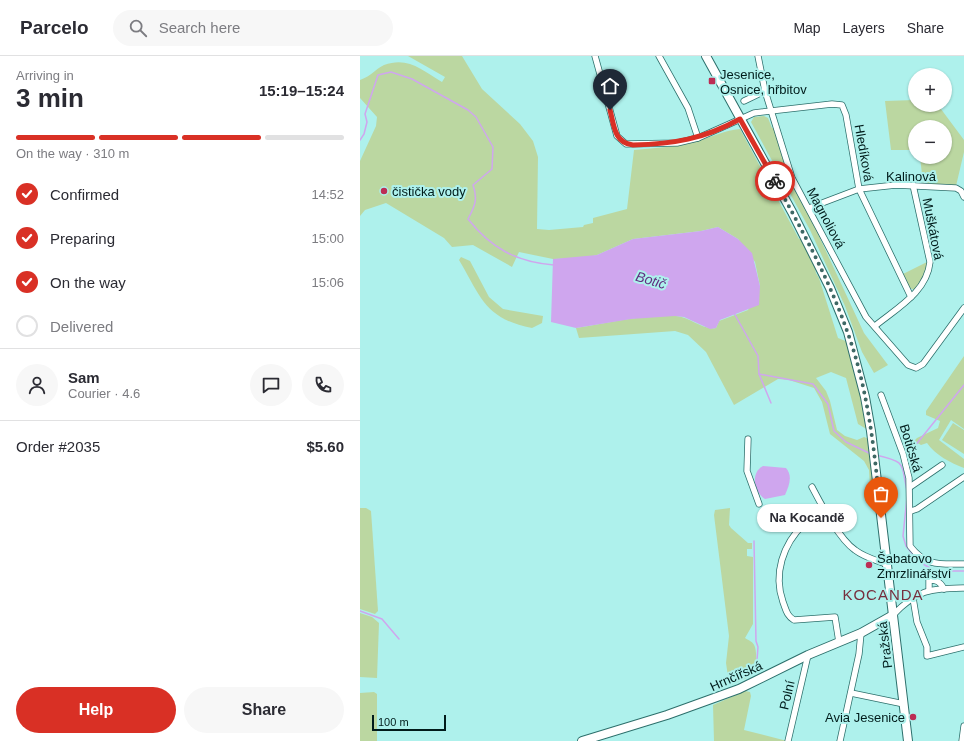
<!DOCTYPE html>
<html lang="en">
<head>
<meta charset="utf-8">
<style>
	:root { --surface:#fff; --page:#f7f7f7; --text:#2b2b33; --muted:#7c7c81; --line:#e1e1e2; --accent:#d93025 }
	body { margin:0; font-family:Helvetica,sans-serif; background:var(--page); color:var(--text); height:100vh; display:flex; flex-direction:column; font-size:15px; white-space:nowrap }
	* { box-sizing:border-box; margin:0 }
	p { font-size:13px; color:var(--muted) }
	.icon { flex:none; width:22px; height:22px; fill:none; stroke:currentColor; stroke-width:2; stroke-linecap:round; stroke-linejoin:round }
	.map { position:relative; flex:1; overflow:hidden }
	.panel { display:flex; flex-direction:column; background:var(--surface); width:360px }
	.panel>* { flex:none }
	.controls { position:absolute; left:548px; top:12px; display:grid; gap:8px }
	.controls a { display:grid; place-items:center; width:44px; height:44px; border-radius:50%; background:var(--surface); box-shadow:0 1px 3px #0004; font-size:20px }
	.scale { position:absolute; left:12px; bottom:10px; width:74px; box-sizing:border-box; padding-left:4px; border:2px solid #011c1b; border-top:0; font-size:11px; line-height:14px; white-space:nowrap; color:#011c1b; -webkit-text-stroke:3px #aef1ec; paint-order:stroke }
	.pin { position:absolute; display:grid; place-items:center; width:34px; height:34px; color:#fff; margin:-41px -17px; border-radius:50% 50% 50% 0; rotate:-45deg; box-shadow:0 0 4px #0007 }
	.pin .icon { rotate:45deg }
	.courier { position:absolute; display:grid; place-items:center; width:40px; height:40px; margin:-20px; border:3px solid #d93025; border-radius:50%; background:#fff; color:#222; box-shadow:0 1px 5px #0007 }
	.bubble { position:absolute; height:28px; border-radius:14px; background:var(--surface); box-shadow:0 1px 3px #0004; font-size:13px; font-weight:600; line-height:28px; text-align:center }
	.head em { font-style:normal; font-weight:600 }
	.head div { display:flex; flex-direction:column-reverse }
	.head { display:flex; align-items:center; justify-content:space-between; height:68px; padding:0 16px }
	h1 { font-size:26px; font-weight:600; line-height:30px }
	.bar { display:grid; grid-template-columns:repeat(4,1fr); gap:6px 4px; align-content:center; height:48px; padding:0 16px }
	.bar i { height:5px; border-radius:3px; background:var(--line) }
	.bar .on { background:var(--accent) }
	.bar p { grid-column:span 4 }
	.line { display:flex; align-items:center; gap:10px; padding:0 16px; border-top:1px solid var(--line) }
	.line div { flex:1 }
	.round { display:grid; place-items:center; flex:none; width:42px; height:42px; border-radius:21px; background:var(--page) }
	ol { padding:0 16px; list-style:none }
	li { display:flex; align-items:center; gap:12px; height:44px }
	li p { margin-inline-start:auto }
	li .icon { padding:4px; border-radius:50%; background:var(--accent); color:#fff; stroke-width:4 }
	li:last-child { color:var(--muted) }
	li i { width:22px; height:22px; border:2px solid var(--line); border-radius:50% }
	.cta { display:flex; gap:8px; margin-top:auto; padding:8px 16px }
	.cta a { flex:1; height:46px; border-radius:24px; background:var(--accent); color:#fff; font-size:16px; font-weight:600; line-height:46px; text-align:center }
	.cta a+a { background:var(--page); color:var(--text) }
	header { display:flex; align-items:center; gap:24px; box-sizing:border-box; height:56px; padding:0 20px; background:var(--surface); border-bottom:1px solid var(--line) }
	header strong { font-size:19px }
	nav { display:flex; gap:22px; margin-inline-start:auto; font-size:14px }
	.search { width:280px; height:36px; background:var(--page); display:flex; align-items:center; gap:10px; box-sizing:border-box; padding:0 14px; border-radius:22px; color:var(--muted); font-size:15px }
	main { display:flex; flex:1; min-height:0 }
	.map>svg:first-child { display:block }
	.green { fill:#bbd7a1 }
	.water { fill:#cfa6ee }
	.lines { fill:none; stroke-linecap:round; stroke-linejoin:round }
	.stream { stroke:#cfa6ee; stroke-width:1.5 }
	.street-casing { stroke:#2c6f6b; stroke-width:7 }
	.secondary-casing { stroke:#2c6f6b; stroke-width:10 }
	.street { stroke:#fff; stroke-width:5.5 }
	.secondary { stroke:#fff; stroke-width:8 }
	.done { stroke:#3e6764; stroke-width:4; stroke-dasharray:0 7.2 }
	.route { stroke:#d93025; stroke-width:5 }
	.poi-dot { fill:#bc2d54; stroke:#aef1ec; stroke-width:1.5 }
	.labels { text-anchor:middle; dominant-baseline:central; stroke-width:4; stroke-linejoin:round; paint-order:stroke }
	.poi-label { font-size:13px; fill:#011c1b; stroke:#aef1ec; text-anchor:start }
	.street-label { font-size:13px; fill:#011c1b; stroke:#aef1ec }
	.water-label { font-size:14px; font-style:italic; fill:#622f81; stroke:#aef1ec }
	.quarter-label { font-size:15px; letter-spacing:1px; fill:#762f3e; stroke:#aef1ec }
</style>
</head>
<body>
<header>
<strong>Parcelo</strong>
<div class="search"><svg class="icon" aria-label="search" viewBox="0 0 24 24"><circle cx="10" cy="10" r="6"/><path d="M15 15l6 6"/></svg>Search here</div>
<nav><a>Map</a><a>Layers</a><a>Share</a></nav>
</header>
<main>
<section class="panel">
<div class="head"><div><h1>3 min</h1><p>Arriving in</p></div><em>15:19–15:24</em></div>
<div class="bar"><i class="on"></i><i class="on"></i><i class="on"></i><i></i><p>On the way · 310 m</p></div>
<ol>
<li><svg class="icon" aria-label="check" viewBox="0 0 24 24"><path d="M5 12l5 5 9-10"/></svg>Confirmed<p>14:52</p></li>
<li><svg class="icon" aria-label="check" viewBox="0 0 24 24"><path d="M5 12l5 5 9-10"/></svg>Preparing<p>15:00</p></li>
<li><svg class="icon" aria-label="check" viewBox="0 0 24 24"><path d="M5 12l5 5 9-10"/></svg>On the way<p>15:06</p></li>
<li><i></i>Delivered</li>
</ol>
<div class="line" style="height:72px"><a class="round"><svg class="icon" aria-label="person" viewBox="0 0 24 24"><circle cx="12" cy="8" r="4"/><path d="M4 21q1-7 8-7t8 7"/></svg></a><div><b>Sam</b><p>Courier · 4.6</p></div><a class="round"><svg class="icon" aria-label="chat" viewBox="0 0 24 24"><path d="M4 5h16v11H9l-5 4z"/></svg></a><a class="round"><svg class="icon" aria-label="phone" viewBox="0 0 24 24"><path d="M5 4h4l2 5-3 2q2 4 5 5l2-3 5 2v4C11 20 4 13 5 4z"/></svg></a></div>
<div class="line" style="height:52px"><div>Order #2035</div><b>$5.60</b></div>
<div class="cta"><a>Help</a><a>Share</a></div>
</section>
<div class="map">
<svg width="604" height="685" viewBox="0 0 604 685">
	<rect width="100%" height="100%" fill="#aef1ec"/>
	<g class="green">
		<path d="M 48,0 L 102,0 L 122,33 L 160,68 L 173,85 L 178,101 L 177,173 L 189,174 L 223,171 L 224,169 L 233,167 L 233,162 L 267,153 L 274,94 C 296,92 318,91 338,85 C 352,81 365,74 380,73 L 439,183 L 441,183 L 453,202 L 456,217 L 459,222 L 478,282 L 488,286 L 499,323 L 508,374 L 498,368 L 486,322 L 471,316 L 456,322 L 466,335 L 470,345 L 477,374 L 485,380 L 497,384 L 504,381 L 509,383 L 514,431 L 510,430 L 509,414 L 504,405 L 470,378 L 462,346 L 454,332 L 429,324 L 418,323 L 374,349 L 346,296 L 328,279 L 315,275 L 219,282 L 216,272 C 248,267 283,258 316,260 C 330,261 342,274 356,272 L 359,265 L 388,254 L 400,230 L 395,206 L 378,183 L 358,171 L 341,175 L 273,183 L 237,199 L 225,202 L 193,203 L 159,196 L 152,211 L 113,189 L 92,191 L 84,182 L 26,147 L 5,154 L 0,160 L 0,105 L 16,70 L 17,61 L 0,42 L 0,24 C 12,20 15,13 24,9 C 48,0 62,14 82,26 L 85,21 Z"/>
		<polygon points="555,44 555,49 578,49 604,84 604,96 596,130 563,127 560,101 585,101 585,71 555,71 555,94 531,94 525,45"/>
		<polygon points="404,60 408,62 412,72 414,72 434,133 452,165 504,277 528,309 514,317 502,296 485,250 450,174 391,66 394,61"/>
		<path d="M 101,201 L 110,205 L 129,241 L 143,253 L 183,260 L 182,267 L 172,272 C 125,263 121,241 99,204 Z"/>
		<path d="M 567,206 L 564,222 L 556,234 C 548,234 546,225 543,218 Z"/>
		<path d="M 604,300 L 604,373 L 591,364 L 579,384 L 604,403 L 604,412 C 591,407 575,399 567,387 L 561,389 L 554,385 L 557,382 L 578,372 L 580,365 L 566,359 L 566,355 Z"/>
		<polygon points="593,367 604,374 604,398 582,384"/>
		<polygon points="0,452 6,452 11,455 18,555 15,558 0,553"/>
		<path d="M 370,452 L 369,469 L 371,472 L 388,487 L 392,487 L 392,493 L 387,493 L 387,500 L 393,501 L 393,568 L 385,582 C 389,585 393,585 395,591 C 397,598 397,614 391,620 L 371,629 L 369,627 L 366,607 L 369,580 L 354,459 L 355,454 Z"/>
		<polygon points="0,557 12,561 19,567 17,622 0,621"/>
		<polygon points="385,635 390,636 391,640 384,674 427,685 354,685 353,649"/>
		<polygon points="14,636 17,638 17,685 0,685 0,637"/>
	</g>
	<g class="water">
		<polygon points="358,171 378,183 392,197 400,230 399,249 360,264 356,272 350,273 324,261 315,260 271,263 216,272 191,266 193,203 237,199 273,183 341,175"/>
		<path d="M 403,410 L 426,412 C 433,420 429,430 425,439 L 405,443 C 394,436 390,417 403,410 Z"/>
	</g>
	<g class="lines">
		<g class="stream">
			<path d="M 0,84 L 4,78 L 7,66 L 5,58 L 18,19 L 31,16 L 52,23 L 108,54 L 116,61 L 133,91 L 132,113 L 113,129 C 118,143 115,150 108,163 C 131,192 156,206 194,209"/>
			<polyline points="374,257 398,300 399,318 453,328 468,348 474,375 486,386 511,398"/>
			<polyline points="399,318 411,347"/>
			<polyline points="554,391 604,329"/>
			<path d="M 516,399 C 546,406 541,406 547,435"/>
			<polyline points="547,441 543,480 546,490 558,505 575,515 604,515"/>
			<polyline points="394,485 396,585 398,591 396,617"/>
			<polyline points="0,555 22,563 39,583"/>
		</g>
		<g class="street-casing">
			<g id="street">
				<polyline points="235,0 257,80 266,88 317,87 338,82 394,57 472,48 482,49 486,59 499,133 551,241"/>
				<polyline points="299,0 328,52 338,82"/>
				<polyline points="398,0 405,35 432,122 506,261 548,309 556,312 563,308 604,252"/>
				<polyline points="384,45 405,35"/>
				<polyline points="449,152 499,133 536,129 596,132 601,135 604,141"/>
				<path d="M 515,270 C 537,252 567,236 570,206 L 553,129"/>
				<path d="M 521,339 L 543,398 L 549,422 L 550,490 C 566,511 581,508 604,508"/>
				<polyline points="388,383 387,415 399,448"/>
				<path d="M 452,431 C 461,448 479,483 495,494 C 504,501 515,504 526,508"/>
				<polyline points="550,431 582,409"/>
				<polyline points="551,455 557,453 604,421"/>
				<path d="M 468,461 L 444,459 L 444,468 C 423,488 413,518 423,546 C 426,554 427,560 434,564 L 475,561 L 479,586"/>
				<path d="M 569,534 L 569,524 C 576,524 580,525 584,533"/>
				<polyline points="553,542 557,566 567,591 567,600 604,591"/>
				<path d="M 533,559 C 558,533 570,533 604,532"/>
				<polyline points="491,637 544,648"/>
				<polyline points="428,685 448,599"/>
				<polyline points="480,685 499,598 501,577"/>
				<polyline points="602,685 604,670"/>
			</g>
		</g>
		<g class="secondary-casing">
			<g id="secondary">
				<polyline points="346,0 432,156 470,232 488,276 505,341 511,375 548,685"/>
				<polyline points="222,685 307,659 379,633 448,599 501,577 533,559"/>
			</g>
		</g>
		<use href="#street" class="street"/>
		<use href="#secondary" class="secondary"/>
	</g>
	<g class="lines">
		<path class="done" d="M 415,125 C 442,174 469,223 487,275 C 509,335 515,400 521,462"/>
		<path class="route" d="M 250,54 C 254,69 254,87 273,89 C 313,88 344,83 380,63 L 415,125"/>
	</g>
	<g class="poi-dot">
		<rect x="348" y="21" width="8" height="8" rx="2"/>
		<circle cx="24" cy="135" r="4"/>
		<circle cx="509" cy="509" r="4"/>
		<circle cx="553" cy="661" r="4"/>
	</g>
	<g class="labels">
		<g class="poi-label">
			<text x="360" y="18">Jesenice,<tspan x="360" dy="15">Osnice, hřbitov</tspan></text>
			<text x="32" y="135">čistička vody</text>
			<text x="517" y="502">Šabatovo<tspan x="517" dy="15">Zmrzlinářství</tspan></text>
			<text x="545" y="661" text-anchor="end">Avia Jesenice</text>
		</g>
		<g class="street-label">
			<text transform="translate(504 97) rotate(80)">Hledíková</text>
			<text x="551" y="120">Kalinová</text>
			<text transform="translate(466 162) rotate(62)">Magnoliová</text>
			<text transform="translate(573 173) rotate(79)">Muškátová</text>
			<text transform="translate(551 392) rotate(73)">Botičská</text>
			<text transform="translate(525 589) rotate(-97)">Pražská</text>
			<text transform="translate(376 620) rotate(-24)">Hrnčířská</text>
			<text transform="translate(427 639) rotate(-77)">Polní</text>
		</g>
		<g class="water-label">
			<text transform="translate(291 224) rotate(16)">Botič</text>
		</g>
		<g class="quarter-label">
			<text x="523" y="538">KOCANDA</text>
		</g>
	</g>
</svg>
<div class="controls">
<a>+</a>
<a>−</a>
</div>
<div class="scale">100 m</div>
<div class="pin" style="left:521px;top:462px;background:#ea580c"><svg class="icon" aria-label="bag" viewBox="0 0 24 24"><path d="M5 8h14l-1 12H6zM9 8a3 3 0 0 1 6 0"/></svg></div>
<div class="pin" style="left:250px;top:54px;background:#1f2937"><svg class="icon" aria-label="home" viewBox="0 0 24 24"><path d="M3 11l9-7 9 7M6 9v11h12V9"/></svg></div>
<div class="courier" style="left:415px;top:125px"><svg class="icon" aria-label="bike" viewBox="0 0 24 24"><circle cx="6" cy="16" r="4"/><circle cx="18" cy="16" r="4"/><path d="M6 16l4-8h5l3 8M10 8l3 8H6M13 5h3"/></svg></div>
<div class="bubble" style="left:397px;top:448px;width:100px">Na Kocandě</div>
</div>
</main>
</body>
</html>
